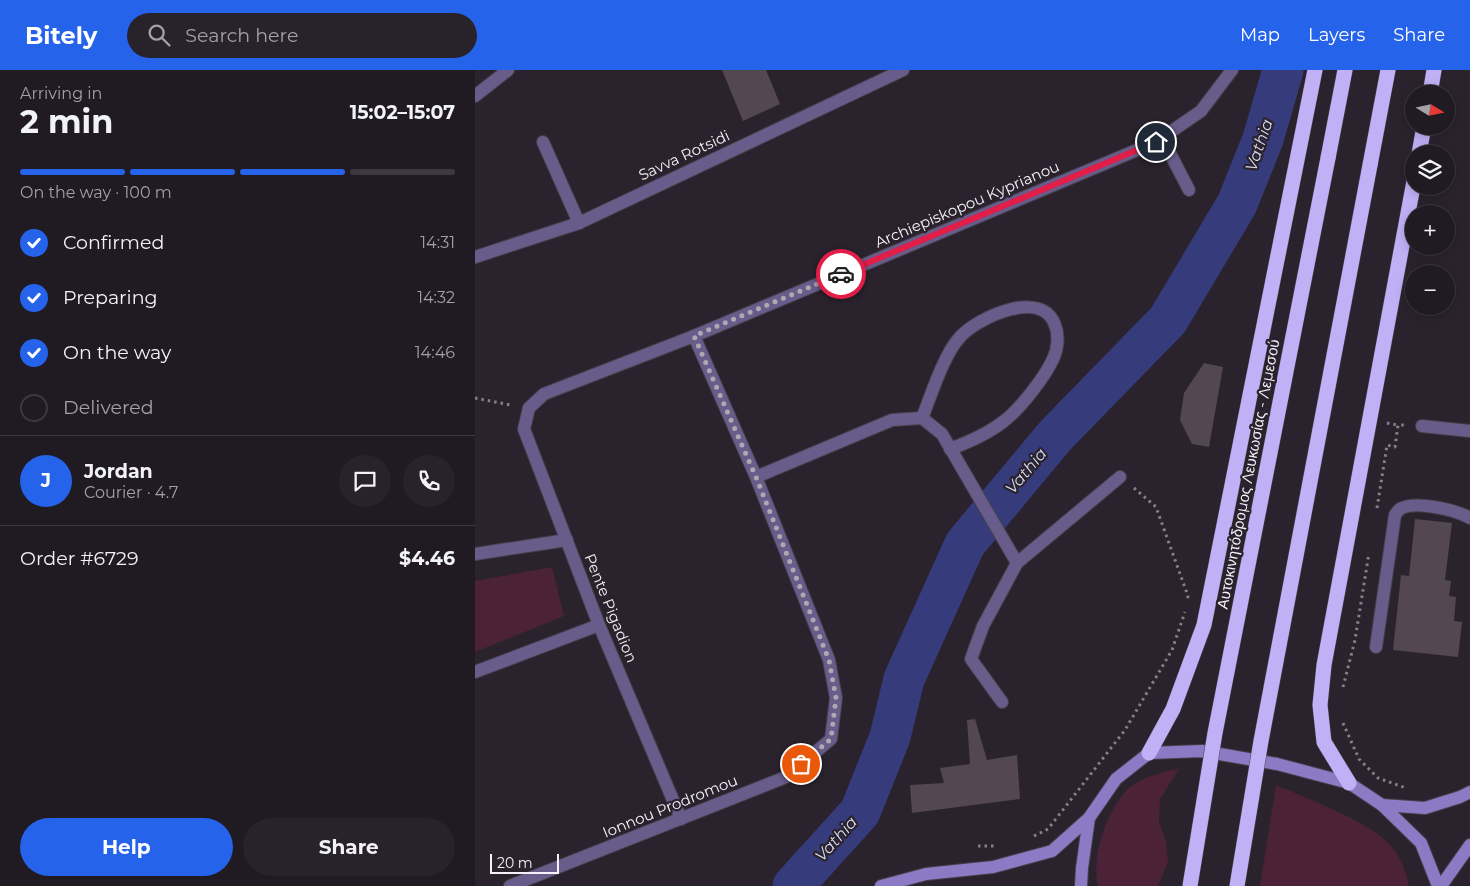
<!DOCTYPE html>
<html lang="en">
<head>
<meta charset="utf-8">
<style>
	:root { --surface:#201a22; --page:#28232a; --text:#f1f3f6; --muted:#a2a1a5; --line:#3d3840; --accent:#2563eb }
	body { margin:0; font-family:Montserrat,sans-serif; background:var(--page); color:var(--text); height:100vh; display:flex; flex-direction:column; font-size:19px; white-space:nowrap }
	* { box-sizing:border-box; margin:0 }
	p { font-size:16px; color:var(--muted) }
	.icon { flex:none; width:28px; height:28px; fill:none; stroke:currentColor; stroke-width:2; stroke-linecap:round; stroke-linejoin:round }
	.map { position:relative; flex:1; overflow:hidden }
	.panel { display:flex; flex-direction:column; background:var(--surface); width:475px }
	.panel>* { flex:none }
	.needle { width:32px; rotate:100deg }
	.controls { position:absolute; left:930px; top:15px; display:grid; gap:10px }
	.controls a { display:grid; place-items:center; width:50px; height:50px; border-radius:50%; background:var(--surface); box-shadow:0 2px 12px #0003,0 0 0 1px var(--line); font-size:25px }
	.scale { position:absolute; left:15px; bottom:12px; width:69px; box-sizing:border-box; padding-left:5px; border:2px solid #f5f1f8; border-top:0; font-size:14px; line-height:18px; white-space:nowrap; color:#f5f1f8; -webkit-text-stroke:4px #2a232e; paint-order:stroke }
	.pin { position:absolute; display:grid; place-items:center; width:42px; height:42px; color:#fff; margin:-21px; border:2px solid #fff; border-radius:50%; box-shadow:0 1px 5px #0007 }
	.courier { position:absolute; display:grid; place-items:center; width:50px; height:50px; margin:-25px; border:4px solid #e11d48; border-radius:50%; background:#fff; color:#222; box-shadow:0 1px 6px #0007 }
	.headline em { font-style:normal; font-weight:700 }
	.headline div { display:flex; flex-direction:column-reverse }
	.headline { display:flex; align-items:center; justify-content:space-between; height:85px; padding:0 20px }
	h1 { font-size:32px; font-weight:700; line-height:38px }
	.bar { display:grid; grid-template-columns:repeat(4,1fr); gap:8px 5px; align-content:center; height:60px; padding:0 20px }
	.bar i { height:6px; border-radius:4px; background:var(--line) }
	.bar .selected { background:var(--accent) }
	.bar p { grid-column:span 4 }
	.line { display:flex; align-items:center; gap:12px; padding:0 20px; border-top:1px solid var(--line) }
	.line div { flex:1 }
	.round { display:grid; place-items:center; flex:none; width:52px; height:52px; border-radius:26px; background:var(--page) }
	ol { padding:0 20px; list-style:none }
	li { display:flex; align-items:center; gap:15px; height:55px }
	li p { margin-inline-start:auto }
	li .icon { padding:5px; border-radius:50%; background:var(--accent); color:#fff; stroke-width:4 }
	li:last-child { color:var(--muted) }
	li i { width:28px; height:28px; border:2px solid var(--line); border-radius:50% }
	.primary-button { display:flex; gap:10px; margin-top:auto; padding:10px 20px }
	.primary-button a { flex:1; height:58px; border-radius:30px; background:var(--accent); color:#fff; font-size:20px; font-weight:700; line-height:58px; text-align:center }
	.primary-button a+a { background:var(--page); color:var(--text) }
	header { display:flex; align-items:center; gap:30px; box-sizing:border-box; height:70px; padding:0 25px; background:var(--accent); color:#fff }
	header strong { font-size:24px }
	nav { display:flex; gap:28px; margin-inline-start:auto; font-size:18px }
	.search { width:350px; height:45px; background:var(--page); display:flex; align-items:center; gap:12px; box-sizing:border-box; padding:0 18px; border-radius:28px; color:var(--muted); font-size:19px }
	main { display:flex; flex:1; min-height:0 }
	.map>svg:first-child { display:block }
	.green { fill:#4b2237 }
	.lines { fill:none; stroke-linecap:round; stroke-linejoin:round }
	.river { stroke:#363b7b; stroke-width:41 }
	.building { fill:#534751 }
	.lane-casing { stroke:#46404a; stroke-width:14 }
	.street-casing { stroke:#46404a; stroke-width:14 }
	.secondary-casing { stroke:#46404a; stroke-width:14 }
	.highway-casing { stroke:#46404a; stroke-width:16 }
	.path { stroke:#858089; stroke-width:3; stroke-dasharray:2.5 4; stroke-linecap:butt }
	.lane { stroke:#685c8b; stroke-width:12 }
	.street { stroke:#685c8b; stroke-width:12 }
	.secondary { stroke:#8d7ac5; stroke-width:12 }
	.highway { stroke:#c0b0f6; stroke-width:15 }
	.highway-bridge-casing { stroke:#46404a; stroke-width:16; stroke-linecap:butt }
	.highway-bridge { stroke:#c0b0f6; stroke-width:15 }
	.done { stroke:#aea9b1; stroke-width:5; stroke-dasharray:0 9 }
	.route { stroke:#e11d48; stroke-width:6 }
	.labels { text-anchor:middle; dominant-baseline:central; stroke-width:4.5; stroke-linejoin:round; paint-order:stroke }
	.street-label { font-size:15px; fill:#f5f1f8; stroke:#2a232e }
	.water-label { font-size:16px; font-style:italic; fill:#d8dcef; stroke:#2a232e }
</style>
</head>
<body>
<header>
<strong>Bitely</strong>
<div class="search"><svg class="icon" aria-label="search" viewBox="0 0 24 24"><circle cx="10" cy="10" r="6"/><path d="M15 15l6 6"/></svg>Search here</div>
<nav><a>Map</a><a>Layers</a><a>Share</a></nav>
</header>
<main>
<section class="panel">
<div class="headline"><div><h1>2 min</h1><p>Arriving in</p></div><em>15:02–15:07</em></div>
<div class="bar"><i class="selected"></i><i class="selected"></i><i class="selected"></i><i></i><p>On the way · 100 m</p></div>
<ol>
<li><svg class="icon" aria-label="check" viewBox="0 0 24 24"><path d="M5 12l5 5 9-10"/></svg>Confirmed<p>14:31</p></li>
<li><svg class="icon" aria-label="check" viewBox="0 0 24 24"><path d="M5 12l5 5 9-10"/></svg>Preparing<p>14:32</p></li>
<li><svg class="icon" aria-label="check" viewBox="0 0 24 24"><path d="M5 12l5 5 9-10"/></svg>On the way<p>14:46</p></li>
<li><i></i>Delivered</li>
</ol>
<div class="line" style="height:90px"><b class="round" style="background:var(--accent);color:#fff">J</b><div><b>Jordan</b><p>Courier · 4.7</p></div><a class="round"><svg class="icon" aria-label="chat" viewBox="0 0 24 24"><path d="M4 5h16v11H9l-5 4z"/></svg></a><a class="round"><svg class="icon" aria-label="phone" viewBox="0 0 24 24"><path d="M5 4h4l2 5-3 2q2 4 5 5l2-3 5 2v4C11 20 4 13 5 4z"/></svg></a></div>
<div class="line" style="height:65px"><div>Order #6729</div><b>$4.46</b></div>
<div class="primary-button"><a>Help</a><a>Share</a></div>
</section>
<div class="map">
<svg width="995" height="816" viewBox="0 0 995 816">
	<rect width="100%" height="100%" fill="#2a232e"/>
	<g class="green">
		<polygon points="77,497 89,546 0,582 0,511"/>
		<path d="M 704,699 L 685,729 L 684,752 L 691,772 L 693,792 L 683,816 L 623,816 C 616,787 631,743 651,721 C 662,709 688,701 704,699 Z"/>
		<path d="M 801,715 C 833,729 895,751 917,777 C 926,788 931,802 934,816 L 785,816 Z"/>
	</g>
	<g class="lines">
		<polyline class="river" points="318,816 385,742 415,667 429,609 490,474 580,366 693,250 762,134 788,69 808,0"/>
	</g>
	<g class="building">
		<polygon points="247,0 291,0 305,34 268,51"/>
		<polygon points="729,293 748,297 734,377 717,374 705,350 709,323"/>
		<polygon points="940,449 977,453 970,510 976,511 974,526 981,527 979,551 987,552 983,587 918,580 926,505 934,506"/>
		<polygon points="500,649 512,690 542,685 545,729 437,743 435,715 469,713 465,698 495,694 492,650"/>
	</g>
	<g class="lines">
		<g class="lane-casing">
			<g id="lane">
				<polyline points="68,72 104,153"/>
				<path d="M 447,348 C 456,326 469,283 486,266 C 504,247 567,218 580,255 C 584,265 583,279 578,289 C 570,307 545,339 529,351 C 513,364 494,372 475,379"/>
				<path d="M 901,577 L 920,445 C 921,443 923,441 925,439 C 940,430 981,440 995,448"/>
			</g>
		</g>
		<g class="street-casing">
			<g id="street">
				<polyline points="0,26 33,0"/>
				<polyline points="687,68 714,120"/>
				<polyline points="0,187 104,153 428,0"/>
				<polyline points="947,356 995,361"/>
				<polyline points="281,407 417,350 447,348 467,364 542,493"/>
				<polyline points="0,484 92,470"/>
				<polyline points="0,602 124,555"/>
				<polyline points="527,632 496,589 508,556 542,493 645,407"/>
				<polyline points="206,749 124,555 49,359 54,338 69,324 219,266 681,72 726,41 757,0"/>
				<polyline points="35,816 311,707 356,669 361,628 354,590 281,407 219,266"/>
			</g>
		</g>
		<g class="secondary-casing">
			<g id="secondary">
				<polyline points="907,735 950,738 985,727 995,722"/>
				<polyline points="406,816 451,804 518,797 577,781 614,748"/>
				<polyline points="606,816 607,798 614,748 641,709 674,683 727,681 802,694 874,713 907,735 946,773 963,816"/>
				<polyline points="966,816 995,775"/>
			</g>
		</g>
		<g class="highway-casing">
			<g id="highway">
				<polyline points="955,24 959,0"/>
				<polyline points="944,84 949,56"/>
				<polyline points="853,88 870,0"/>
				<polyline points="895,95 913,0"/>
				<polyline points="674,683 698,639 729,555 840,0"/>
				<polyline points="874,713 849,672 845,635 849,595 939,111"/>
			</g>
		</g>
		<g class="path">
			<polyline points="0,328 36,335"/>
			<polyline points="912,353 923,355"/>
			<polyline points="659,418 681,437 713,526 712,531"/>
			<polyline points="902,438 912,375 920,377 923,355 931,355"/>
			<polyline points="868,617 880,570 894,483"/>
			<polyline points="868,653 884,689 903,708 931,718"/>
			<polyline points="559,766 573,759 650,660 697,580 710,542"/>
			<polyline points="503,776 522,776"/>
		</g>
		<use href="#lane" class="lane"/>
		<use href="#street" class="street"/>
		<use href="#secondary" class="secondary"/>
		<use href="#highway" class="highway"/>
		<g class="highway-bridge-casing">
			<g id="highway-bridge">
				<polyline points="715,816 740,663 853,88"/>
				<polyline points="762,816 786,671 895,95"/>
			</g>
		</g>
		<use href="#highway-bridge" class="highway-bridge"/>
	</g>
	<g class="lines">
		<polyline class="done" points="326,694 356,669 361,628 354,590 281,407 219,266 366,204"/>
		<polyline class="route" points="366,204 681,72"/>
	</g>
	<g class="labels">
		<g class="street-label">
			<text transform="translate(209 85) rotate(-25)">Savva Rotsidi</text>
			<text transform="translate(492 134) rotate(-23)">Archiepiskopou Kyprianou</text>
			<text transform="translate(773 404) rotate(-79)">Αυτοκινητόδρομος Λευκωσίας - Λεμεσού</text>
			<text transform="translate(136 538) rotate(68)">Pente Pigadion</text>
			<text transform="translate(195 736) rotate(-22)">Ionnou Prodromou</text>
		</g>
		<g class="water-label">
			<text transform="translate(784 75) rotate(-71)">Vathia</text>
			<text transform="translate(551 401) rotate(-50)">Vathia</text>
			<text transform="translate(361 769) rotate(-48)">Vathia</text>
		</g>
	</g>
</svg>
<div class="controls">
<a><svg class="needle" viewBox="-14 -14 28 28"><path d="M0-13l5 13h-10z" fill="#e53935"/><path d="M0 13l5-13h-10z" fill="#a2a1a5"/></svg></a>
<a><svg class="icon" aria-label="layers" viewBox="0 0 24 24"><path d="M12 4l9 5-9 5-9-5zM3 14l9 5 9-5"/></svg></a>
<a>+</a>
<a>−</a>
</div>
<div class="scale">20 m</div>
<div class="pin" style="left:326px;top:694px;background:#ea580c"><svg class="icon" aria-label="bag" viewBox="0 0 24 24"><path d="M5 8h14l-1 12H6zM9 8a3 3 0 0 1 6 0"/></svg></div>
<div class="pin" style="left:681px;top:72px;background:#1f2937"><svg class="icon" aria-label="home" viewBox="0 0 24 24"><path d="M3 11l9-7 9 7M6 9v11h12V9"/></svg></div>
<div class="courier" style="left:366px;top:204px"><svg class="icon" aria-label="car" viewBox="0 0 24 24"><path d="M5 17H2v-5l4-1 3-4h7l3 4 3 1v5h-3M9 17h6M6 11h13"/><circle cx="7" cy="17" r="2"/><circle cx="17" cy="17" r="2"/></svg></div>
</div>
</main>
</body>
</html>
